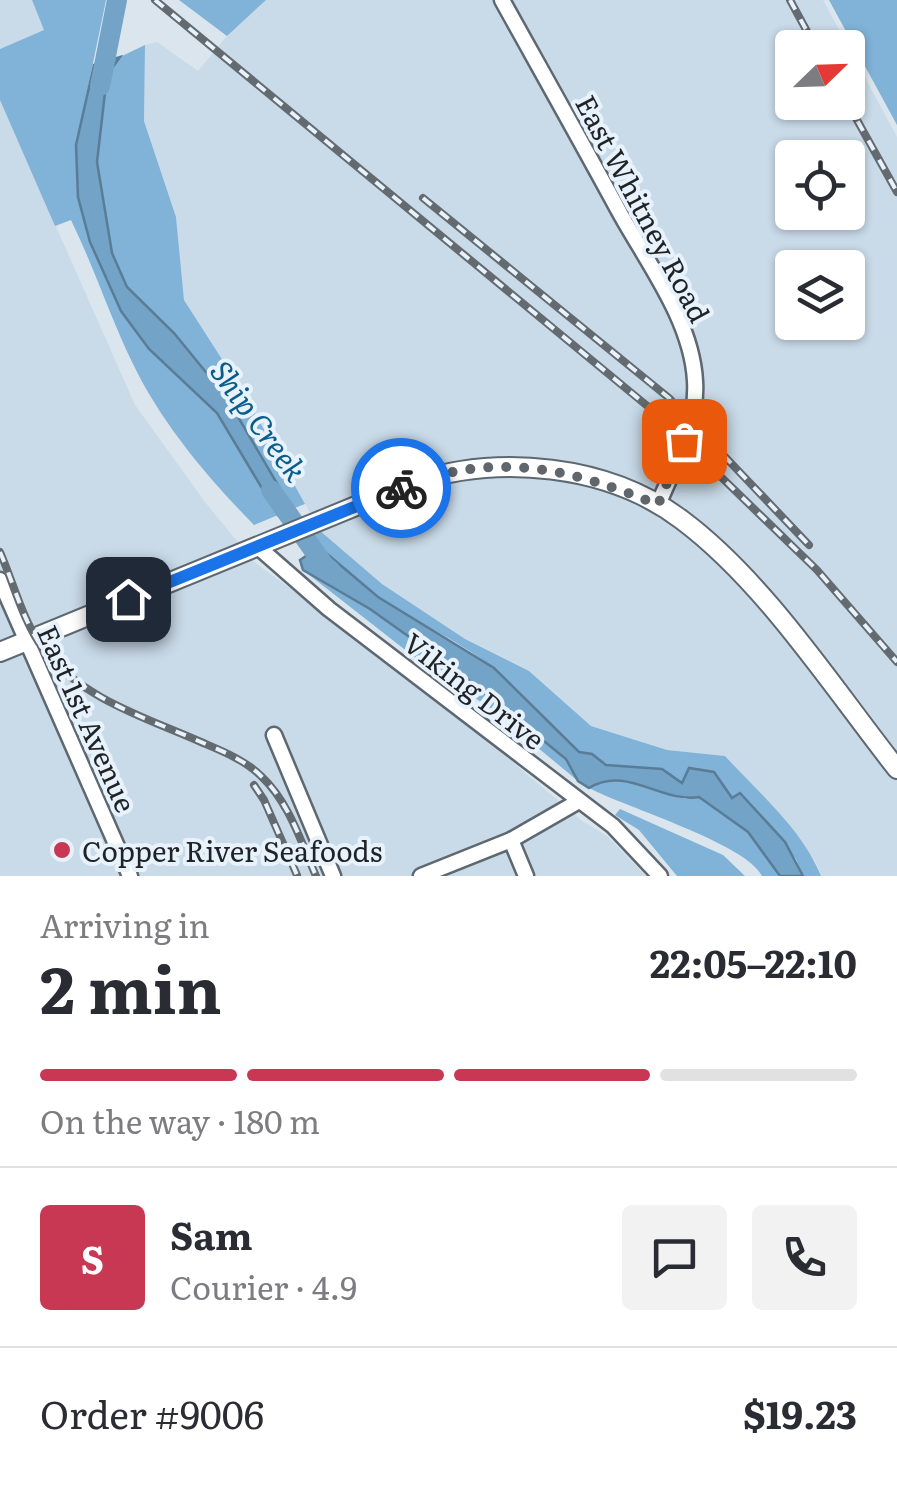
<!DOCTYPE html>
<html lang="en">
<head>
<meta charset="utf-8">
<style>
	:root { --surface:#fff; --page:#f2f2f3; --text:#2b2b33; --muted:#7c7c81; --line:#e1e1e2; --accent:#c83853 }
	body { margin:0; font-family:Literata,serif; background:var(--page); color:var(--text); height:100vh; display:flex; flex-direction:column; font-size:38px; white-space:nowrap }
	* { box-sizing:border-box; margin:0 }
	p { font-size:32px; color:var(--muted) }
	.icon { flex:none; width:55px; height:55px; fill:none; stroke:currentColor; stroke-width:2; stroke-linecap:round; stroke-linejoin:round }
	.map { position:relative; height:876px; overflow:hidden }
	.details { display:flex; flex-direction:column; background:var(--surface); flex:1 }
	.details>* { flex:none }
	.needle { width:65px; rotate:67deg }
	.fabs { position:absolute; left:775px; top:30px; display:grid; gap:20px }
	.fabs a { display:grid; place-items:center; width:90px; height:90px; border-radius:10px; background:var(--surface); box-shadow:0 2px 8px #0004; font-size:50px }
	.pin { position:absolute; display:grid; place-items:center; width:85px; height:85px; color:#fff; margin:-42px; border-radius:20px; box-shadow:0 5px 15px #0006 }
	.courier { position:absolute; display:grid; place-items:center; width:100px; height:100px; margin:-50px; border:8px solid #1a73e8; border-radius:50%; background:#fff; color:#222; box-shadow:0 2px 12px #0007 }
	.head em { font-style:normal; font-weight:700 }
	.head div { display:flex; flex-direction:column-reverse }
	.head { display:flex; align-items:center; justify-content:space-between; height:170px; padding:0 40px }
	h1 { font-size:65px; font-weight:700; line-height:75px }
	.bar { display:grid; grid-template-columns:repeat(4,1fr); gap:15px 10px; align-content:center; height:120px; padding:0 40px }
	.bar i { height:12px; border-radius:8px; background:var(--line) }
	.bar .current { background:var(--accent) }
	.bar p { grid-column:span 4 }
	.line { display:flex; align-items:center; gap:25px; padding:0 40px; border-top:2px solid var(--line) }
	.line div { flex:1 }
	.round { display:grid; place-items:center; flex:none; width:105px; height:105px; border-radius:10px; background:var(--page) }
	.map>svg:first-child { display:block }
	.built { fill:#c9dae8; fill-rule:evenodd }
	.forest { fill:#81b2d7 }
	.water { fill:#73a3c7; stroke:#5a7d97; stroke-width:2.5 }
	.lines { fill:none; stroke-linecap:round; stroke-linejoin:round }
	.river { stroke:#73a3c7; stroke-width:20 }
	.minor-casing { stroke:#5e6870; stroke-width:19 }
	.tertiary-casing { stroke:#5e6870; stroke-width:22 }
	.minor { stroke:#fff; stroke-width:14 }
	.tertiary { stroke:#fff; stroke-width:18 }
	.rail-casing { stroke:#646b70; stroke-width:8 }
	.rail { stroke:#e7f2fc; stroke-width:4; stroke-dasharray:11; stroke-linecap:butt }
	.done { stroke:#60676c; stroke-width:10; stroke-dasharray:0 18 }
	.route { stroke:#1a73e8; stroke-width:12 }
	.poi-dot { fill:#c83853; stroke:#e7f2fc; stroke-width:4 }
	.labels { text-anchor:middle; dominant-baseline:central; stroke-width:8; stroke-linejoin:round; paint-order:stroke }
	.street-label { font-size:28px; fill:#1f2326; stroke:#e7f2fc }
	.poi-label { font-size:28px; fill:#1f2326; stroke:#e7f2fc; text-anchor:start }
	.water-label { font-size:30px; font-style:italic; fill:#095c8b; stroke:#e7f2fc }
</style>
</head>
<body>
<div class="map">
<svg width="897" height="876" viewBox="0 0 897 876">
	<rect width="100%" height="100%" fill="#dae5ee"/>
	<g class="built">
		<polygon points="0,0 32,0 44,30 0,49"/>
		<path d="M 266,0 L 823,0 L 897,137 L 897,876 L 821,876 L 815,860 L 725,756 L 667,750 L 591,726 L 529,671 L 465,639 L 382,584 L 322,534 L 243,392 L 184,300 L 176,217 L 144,121 L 145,45 L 157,42 L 198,71 L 227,36 ZM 792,48 L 848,48 L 848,102 L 792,102 ZM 792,158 L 848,158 L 848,212 L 792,212 ZM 792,268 L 848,268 L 848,322 L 792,322 Z"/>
		<polygon points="0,100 135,405 205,502 254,562 418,682 582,821 607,836 646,876 0,876"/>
	</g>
	<g class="forest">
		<path d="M 32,0 L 106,0 L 76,145 L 90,242 L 121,311 L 149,349 L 217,413 L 278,515 L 254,525 C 208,478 162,424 133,364 C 110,317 94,267 71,220 L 55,226 L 0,100 L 0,49 L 44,30 Z"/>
		<polygon points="179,0 266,0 227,36"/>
		<polygon points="829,0 897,0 897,125"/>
		<polygon points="145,45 144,121 176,217 184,300 243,392 305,504 292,509 227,398 174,333 127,287 112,253 97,162 107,75 120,57"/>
		<path d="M 319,530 L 382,584 L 465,639 L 529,671 L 591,726 L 667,750 L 725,756 C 758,792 803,830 821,876 L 803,876 L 796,859 L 741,794 L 732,798 L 714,772 L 682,783 L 662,769 L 606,765 L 592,754 L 579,752 C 551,725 525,695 496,670 C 442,625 346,597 312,533 Z"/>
		<polygon points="303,570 370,609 460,673 566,759 578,781 490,708 413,656"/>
		<path d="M 607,778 L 639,782 L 685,799 L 699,797 L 748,832 L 780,876 L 762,876 C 747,844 625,807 589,788 Z"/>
		<polygon points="620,809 723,855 745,876 677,876 639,830 615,815"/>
	</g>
	<g class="water">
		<polygon points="120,57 107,75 97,162 112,253 127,287 174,333 227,398 292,509 278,515 217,413 149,349 121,311 90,242 78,197 76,145 94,65"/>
		<path d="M 319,547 L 378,597 L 494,668 L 579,752 L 592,754 L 606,765 L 662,769 L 682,783 L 689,768 L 714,772 L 732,798 L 740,793 L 785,842 L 803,876 L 780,876 L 748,832 L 699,797 C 660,803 627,765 589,788 L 578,781 L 566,759 L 460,673 L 370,609 L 303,570 L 300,560 Z"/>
	</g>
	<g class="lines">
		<g class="river">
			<polyline points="100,86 117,0"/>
			<polyline points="271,490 324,565 331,571"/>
		</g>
		<g class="minor-casing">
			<g id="minor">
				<path d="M 502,0 C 542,72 582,143 621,215 C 649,265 692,322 695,381 C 698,424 674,466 658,505"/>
				<polyline points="257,546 329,609 613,826 660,876"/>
				<polyline points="0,580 130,876"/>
				<polyline points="274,735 333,876"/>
				<polyline points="511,840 526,876"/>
				<polyline points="421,876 511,840 579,801"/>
			</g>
		</g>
		<g class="tertiary-casing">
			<path id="tertiary" d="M 0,652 L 412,483 C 498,454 608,464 682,520 C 765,582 833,688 897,769"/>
		</g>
		<use href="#minor" class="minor"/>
		<use href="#tertiary" class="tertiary"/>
		<g class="rail-casing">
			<g id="rail">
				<polyline points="155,0 651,409 817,570 897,662"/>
				<polyline points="790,0 816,48"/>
				<polyline points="847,102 897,192"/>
				<polyline points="423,198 669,398 809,545"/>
				<path d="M 0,552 C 14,584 23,622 44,650 C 82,699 147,718 201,742 C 222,751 245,760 261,776 C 289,802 301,842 316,876"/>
				<polyline points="254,785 264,800 297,875"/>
			</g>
		</g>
		<use href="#rail" class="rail"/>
	</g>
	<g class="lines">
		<path class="done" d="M 401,488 C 494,450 570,468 658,505 L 684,441"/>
		<polyline class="route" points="128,599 401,488"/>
	</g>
	<circle class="poi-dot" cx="62" cy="850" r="10"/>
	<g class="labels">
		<g class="street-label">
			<text transform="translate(644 208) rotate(62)">East Whitney Road</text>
			<text transform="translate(475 690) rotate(38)">Viking Drive</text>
			<text transform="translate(88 718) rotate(66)">East 1st Avenue</text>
		</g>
		<g class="poi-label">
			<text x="82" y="850">Copper River Seafoods</text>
		</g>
		<g class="water-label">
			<text transform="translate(260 420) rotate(54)">Ship Creek</text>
		</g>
	</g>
</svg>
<div class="fabs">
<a><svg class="needle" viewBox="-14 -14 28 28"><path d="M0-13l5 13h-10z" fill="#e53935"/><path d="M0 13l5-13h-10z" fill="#7c7c81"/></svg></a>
<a><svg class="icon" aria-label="locate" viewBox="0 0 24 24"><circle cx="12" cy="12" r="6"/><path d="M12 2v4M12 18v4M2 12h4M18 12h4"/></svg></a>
<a><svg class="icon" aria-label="layers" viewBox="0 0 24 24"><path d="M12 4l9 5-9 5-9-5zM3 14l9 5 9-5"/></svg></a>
</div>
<div class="pin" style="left:684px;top:441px;background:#ea580c"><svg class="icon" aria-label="bag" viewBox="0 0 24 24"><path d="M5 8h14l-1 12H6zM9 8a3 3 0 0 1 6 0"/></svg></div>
<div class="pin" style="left:128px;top:599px;background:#1f2937"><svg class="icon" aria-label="home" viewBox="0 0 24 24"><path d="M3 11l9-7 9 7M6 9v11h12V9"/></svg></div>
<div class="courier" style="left:401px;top:488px"><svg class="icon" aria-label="bike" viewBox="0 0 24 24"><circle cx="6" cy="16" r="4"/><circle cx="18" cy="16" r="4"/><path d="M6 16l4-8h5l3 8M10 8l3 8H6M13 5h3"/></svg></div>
</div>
<section class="details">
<div class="head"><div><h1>2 min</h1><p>Arriving in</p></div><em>22:05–22:10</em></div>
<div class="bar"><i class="current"></i><i class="current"></i><i class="current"></i><i></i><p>On the way · 180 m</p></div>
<div class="line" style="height:180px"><b class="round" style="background:var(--accent);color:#fff">S</b><div><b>Sam</b><p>Courier · 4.9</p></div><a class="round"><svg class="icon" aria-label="chat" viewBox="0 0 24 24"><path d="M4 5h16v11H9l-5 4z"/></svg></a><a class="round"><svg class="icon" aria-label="phone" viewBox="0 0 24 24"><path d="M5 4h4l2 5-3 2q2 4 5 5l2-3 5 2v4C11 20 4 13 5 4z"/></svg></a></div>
<div class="line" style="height:130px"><div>Order #9006</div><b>$19.23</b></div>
</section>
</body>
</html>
